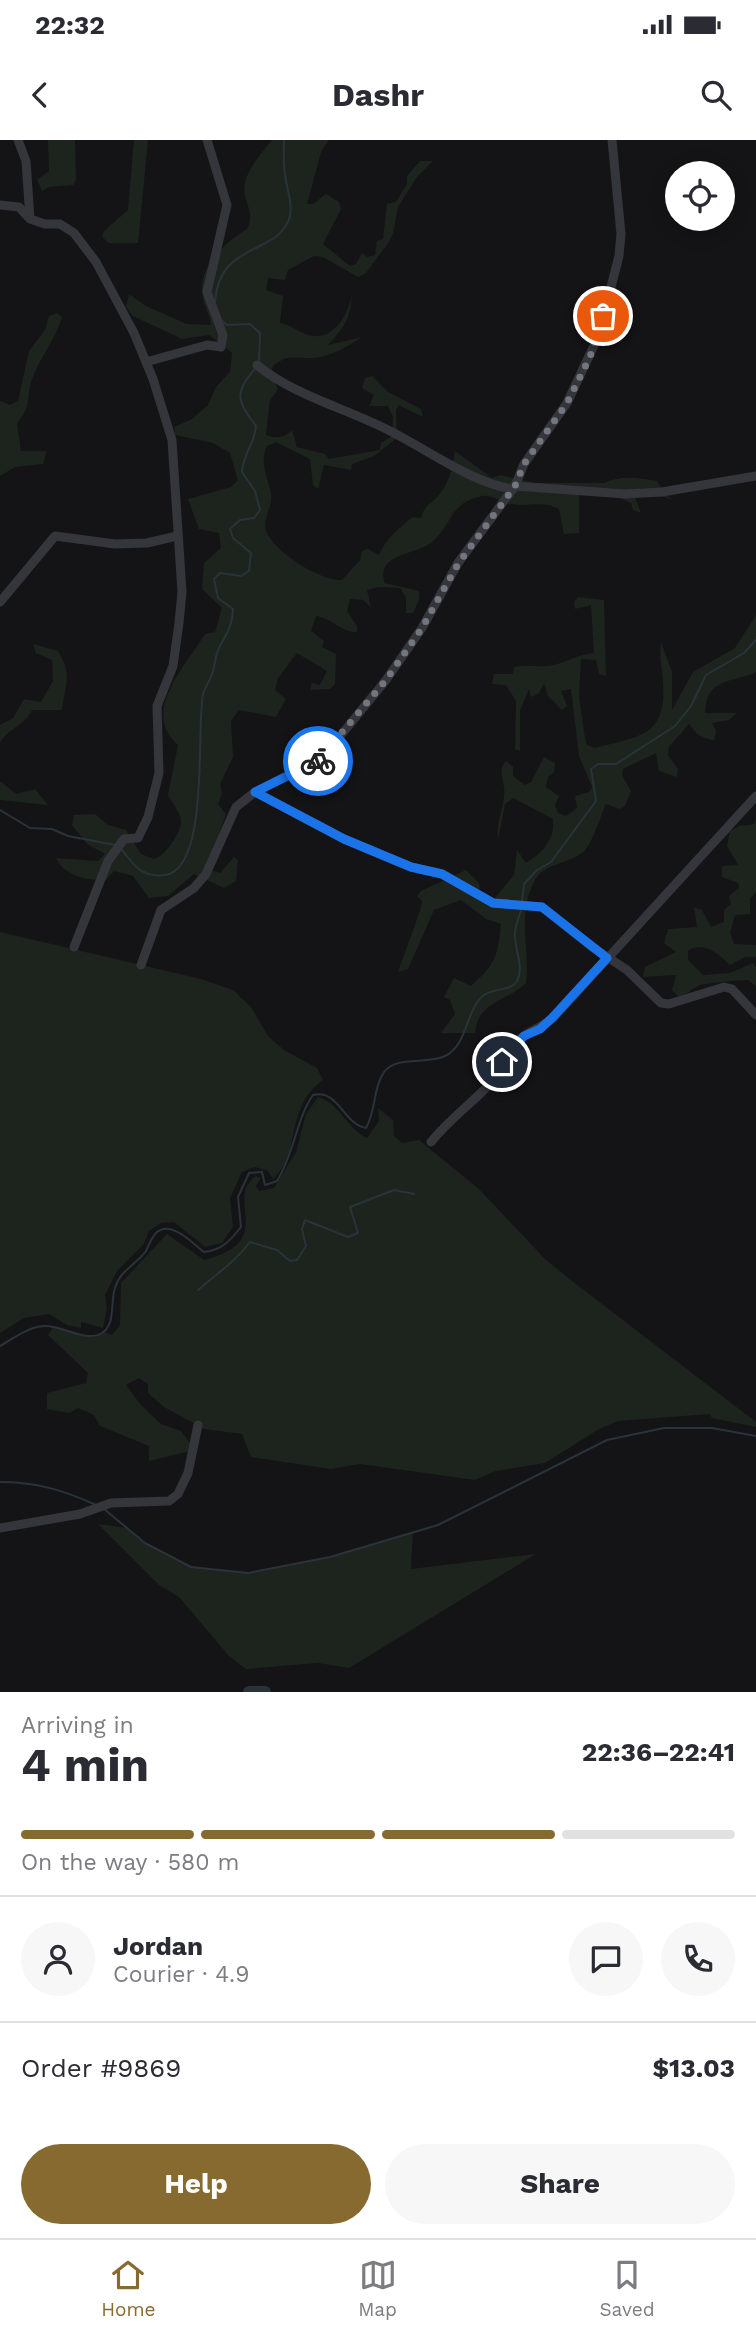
<!DOCTYPE html>
<html lang="en">
<head>
<meta charset="utf-8">
<style>
	:root { --surface:#fff; --page:#f7f7f7; --text:#2b2b33; --muted:#7c7c81; --line:#e1e1e2; --accent:#866a30 }
	body { margin:0; font-family:"Work Sans",sans-serif; background:var(--page); color:var(--text); height:100vh; display:flex; flex-direction:column; font-size:26px; white-space:nowrap }
	* { box-sizing:border-box; margin:0 }
	p { font-size:23px; color:var(--muted) }
	.icon { flex:none; width:38px; height:38px; fill:none; stroke:currentColor; stroke-width:2; stroke-linecap:round; stroke-linejoin:round }
	.map { position:relative; height:1552px; overflow:hidden }
	.side { display:flex; flex-direction:column; background:var(--surface); flex:1 }
	.side>* { flex:none }
	.fabs { position:absolute; left:665px; top:21px; display:grid; gap:14px }
	.fabs a { display:grid; place-items:center; width:70px; height:70px; border-radius:50%; background:var(--surface); box-shadow:0 4px 18px #0003; font-size:35px }
	.pin { position:absolute; display:grid; place-items:center; width:60px; height:60px; color:#fff; margin:-30px; border:4px solid #fff; border-radius:50%; box-shadow:0 2px 7px #0007 }
	.courier { position:absolute; display:grid; place-items:center; width:70px; height:70px; margin:-35px; border:5px solid #1a73e8; border-radius:50%; background:#fff; color:#222; box-shadow:0 2px 9px #0007 }
	.headline em { font-style:normal; font-weight:700 }
	.headline div { display:flex; flex-direction:column-reverse }
	.headline { display:flex; align-items:center; justify-content:space-between; height:119px; padding:0 21px }
	h1 { font-size:46px; font-weight:700; line-height:52px }
	.bar { display:grid; grid-template-columns:repeat(4,1fr); gap:10px 7px; align-content:center; height:84px; padding:0 21px }
	.bar i { height:9px; border-radius:5px; background:var(--line) }
	.bar .selected { background:var(--accent) }
	.bar p { grid-column:span 4 }
	.line { display:flex; align-items:center; gap:18px; padding:0 21px; border-top:2px solid var(--line) }
	.line div { flex:1 }
	.round { display:grid; place-items:center; flex:none; width:74px; height:74px; border-radius:37px; background:var(--page) }
	.action { display:flex; gap:14px; margin-top:auto; padding:14px 21px }
	.action a { flex:1; height:80px; border-radius:42px; background:var(--accent); color:#fff; font-size:28px; font-weight:700; line-height:80px; text-align:center }
	.action a+a { background:var(--page); color:var(--text) }
	.status { display:flex; justify-content:space-between; align-items:center; height:49px; padding:0 35px; background:var(--surface); direction:ltr }
	.status svg { height:19px; fill:currentColor }
	header { display:flex; justify-content:space-between; align-items:center; height:91px; padding:0 21px; background:var(--surface); font-size:32px; font-weight:700 }
	.menu { display:flex; justify-content:space-around; align-items:center; height:98px; border-top:2px solid var(--line); background:var(--surface); font-size:19px; color:var(--muted) }
	.menu a { display:grid; justify-items:center; gap:4px }
	.menu .selected { color:var(--accent) }
	.map>svg:first-child { display:block }
	.green { fill:#1c241d }
	.lines { fill:none; stroke-linecap:round; stroke-linejoin:round }
	.stream { stroke:#2a333a; stroke-width:2 }
	.river { stroke:#2a333a; stroke-width:12 }
	.minor { stroke:#35363b; stroke-width:9 }
	.done { stroke:#72767f; stroke-width:7; stroke-dasharray:0 12.6 }
	.route { stroke:#1a73e8; stroke-width:9 }
</style>
</head>
<body>
<div class="status"><b>22:32</b><svg viewBox="0 0 49 12"><path d="M0 12V9h3v3zM5 12V6h3v6zM10 12V3h3v9zM15 12V0h3v12zM26 1h20v11H26zM47 4h2v5h-2z"/></svg></div>
<header><svg class="icon" aria-label="back" viewBox="0 0 24 24"><path d="M15 5l-7 7 7 7"/></svg>Dashr<svg class="icon" aria-label="search" viewBox="0 0 24 24"><circle cx="10" cy="10" r="6"/><path d="M15 15l6 6"/></svg></header>
<div class="map">
<svg width="756" height="1552" viewBox="0 0 756 1552">
	<rect width="100%" height="100%" fill="#141416"/>
	<g class="green">
		<polygon points="48,0 75,0 76,39 73,45 49,47 42,51 37,40 49,31"/>
		<polygon points="134,0 148,0 138,103 109,103 102,97 104,91 128,70"/>
		<path d="M 272,0 L 329,0 L 321,12 L 307,64 L 313,64 L 326,54 L 339,62 L 341,69 L 323,104 L 350,126 L 356,124 L 362,113 L 367,117 L 375,115 L 377,101 L 383,99 L 387,64 L 396,62 L 407,44 L 407,36 L 420,21 L 433,21 L 417,37 L 398,67 L 393,94 L 388,103 L 366,133 L 358,137 L 323,117 L 314,116 L 288,130 L 285,140 L 268,138 L 266,150 L 283,156 L 280,183 C 290,185 293,188 301,192 C 330,207 347,178 352,155 C 350,180 345,186 328,205 L 362,197 C 349,206 331,216 315,218 C 297,219 288,213 273,226 L 271,233 L 278,250 L 270,260 L 266,295 C 276,299 285,298 292,290 L 297,307 L 325,314 L 329,319 L 380,310 L 381,303 L 392,296 L 393,277 L 388,266 L 369,266 L 374,255 L 362,248 L 365,238 L 372,236 L 388,252 L 421,269 L 423,277 L 399,265 L 396,270 L 397,298 L 374,316 L 352,324 L 351,330 L 324,325 L 318,349 L 313,345 L 310,319 L 276,302 L 267,306 C 259,324 268,337 271,354 C 273,368 262,377 266,391 C 274,412 320,441 342,440 L 360,420 L 362,411 L 368,409 L 379,415 C 386,398 399,388 413,377 L 421,378 C 425,364 430,365 438,356 C 450,342 452,328 455,311 L 492,338 L 500,335 L 535,343 L 604,343 C 621,335 639,338 657,341 L 667,356 L 673,360 L 654,354 L 635,358 L 641,373 L 633,370 L 631,363 L 618,357 L 579,354 L 579,393 L 564,394 L 559,369 C 542,360 530,367 512,364 C 502,363 491,354 482,356 C 449,363 453,384 432,402 C 418,415 374,413 385,443 L 419,451 L 419,460 L 413,473 L 406,473 L 406,457 L 400,448 L 379,447 L 367,450 L 371,467 L 363,460 L 350,459 L 347,471 L 357,486 L 357,492 C 343,493 331,478 316,476 L 311,491 L 324,501 L 322,507 L 336,514 L 335,544 L 330,549 L 310,550 L 312,543 L 320,545 L 327,531 L 297,513 L 278,538 L 275,550 L 286,559 L 276,577 L 239,570 L 231,581 L 233,617 L 220,644 L 222,654 L 218,664 L 226,674 L 207,729 L 220,733 L 234,717 L 238,720 L 236,741 L 224,748 L 194,734 L 168,756 L 149,758 L 133,736 L 114,731 L 106,740 C 88,741 64,736 56,718 L 98,721 L 105,714 L 87,704 L 72,685 L 74,675 L 95,674 L 108,685 L 126,690 L 141,714 L 154,719 C 164,718 183,690 181,680 C 180,672 172,663 168,655 L 178,605 C 140,572 186,525 205,494 L 215,492 L 222,468 L 202,449 L 204,423 L 221,408 L 219,393 L 199,389 L 188,359 L 231,347 L 238,340 L 230,313 L 213,303 L 175,295 L 174,287 L 192,279 L 208,265 L 216,247 L 230,232 L 232,213 L 209,195 L 182,199 L 133,176 L 126,167 L 129,154 L 146,166 L 187,184 L 211,185 C 210,174 203,165 202,153 C 199,125 226,102 247,89 C 254,75 248,69 245,56 C 240,35 261,14 272,0 Z"/>
		<path d="M 57,173 L 62,177 C 55,201 39,218 31,242 C 26,260 32,266 17,283 L 21,311 L 47,311 L 43,324 L 15,327 L 0,336 L 0,261 L 10,265 L 18,261 L 29,211 L 45,190 L 49,176 Z"/>
		<path d="M 578,457 L 604,460 L 606,536 L 599,534 L 596,520 L 581,519 L 579,557 L 585,598 L 587,605 L 595,608 C 640,596 667,597 663,541 C 662,528 659,516 661,502 L 672,532 L 672,570 L 693,532 L 735,508 L 756,475 L 756,532 C 733,543 706,537 705,573 L 737,573 L 729,580 L 712,583 L 716,591 L 714,601 L 698,595 L 689,584 L 669,607 L 668,615 L 678,629 L 677,637 L 659,631 L 656,613 L 623,629 L 622,635 L 631,651 L 625,666 L 619,669 L 606,664 C 600,677 592,705 583,712 C 567,725 543,723 534,742 C 517,774 530,810 526,843 C 507,862 478,860 475,893 L 441,893 L 455,874 L 450,860 L 444,857 L 454,838 L 471,846 C 495,824 498,817 501,784 L 486,779 L 461,760 L 434,770 L 408,829 L 398,832 L 421,768 L 422,761 L 417,756 L 421,751 L 466,730 L 479,743 L 481,758 L 494,759 L 514,735 L 517,710 L 526,723 C 542,713 555,700 553,679 L 513,658 L 505,664 L 498,700 C 495,681 506,666 504,648 C 503,637 498,630 506,621 L 513,627 L 513,636 L 525,645 L 531,642 L 544,617 L 555,623 L 554,632 L 548,637 L 546,647 L 559,656 L 555,665 L 558,673 L 566,676 L 577,668 L 575,656 L 589,652 L 592,647 L 579,616 L 571,549 L 561,551 L 567,566 L 562,570 L 548,556 L 544,544 L 539,553 L 531,557 L 529,549 L 520,571 L 520,611 L 515,609 L 516,561 L 506,545 L 492,544 L 494,534 L 513,534 L 514,527 C 526,525 538,527 550,526 C 566,523 578,514 594,513 L 591,465 L 575,469 L 574,462 Z"/>
		<path d="M 33,504 L 58,511 C 73,536 65,543 62,570 L 32,570 C 25,586 8,588 0,603 L 0,585 L 13,578 L 24,559 L 41,562 L 53,541 L 52,520 L 36,513 Z"/>
		<polygon points="0,641 16,654 35,649 48,665 0,660"/>
		<path d="M 756,678 L 756,752 L 750,759 L 750,774 L 735,775 L 730,793 L 734,804 L 756,805 L 756,817 L 745,817 L 730,825 C 719,814 703,800 688,811 L 688,820 L 703,835 L 730,833 L 753,823 L 756,827 L 756,846 L 748,840 C 739,840 708,843 700,845 C 693,848 687,854 679,857 L 672,850 L 676,835 L 643,837 L 645,827 L 676,812 L 664,803 L 668,789 L 697,787 L 694,767 L 702,770 L 711,787 L 724,782 L 724,770 L 731,764 L 729,756 L 739,748 L 738,743 L 722,737 L 722,726 L 738,725 L 727,706 L 730,691 L 739,686 L 755,684 Z"/>
		<path d="M 0,792 L 201,839 L 233,850 L 251,867 L 268,896 L 284,910 L 317,928 L 323,940 C 284,968 302,1013 273,1039 L 268,1031 L 255,1027 L 242,1032 L 230,1058 L 233,1087 L 222,1103 L 205,1107 L 174,1082 L 161,1083 L 149,1091 L 144,1104 L 117,1131 L 105,1155 L 107,1168 L 103,1188 L 81,1182 L 81,1188 L 67,1185 L 49,1174 L 24,1178 L 0,1193 Z"/>
		<path d="M 318,957 C 341,964 345,987 367,998 L 379,981 L 378,968 L 393,980 L 394,996 L 402,1003 L 419,1000 L 479,1049 L 545,1119 L 572,1141 L 756,1282 L 756,1287 L 712,1278 L 710,1274 L 618,1281 L 599,1289 L 545,1323 L 496,1331 L 475,1340 L 360,1324 L 331,1329 L 251,1317 L 242,1294 L 204,1289 L 164,1267 L 148,1253 L 148,1244 L 139,1238 L 126,1245 L 141,1265 L 161,1284 L 181,1291 L 195,1310 L 149,1321 L 149,1306 L 100,1286 L 94,1275 L 78,1268 L 69,1273 L 47,1269 L 47,1253 L 86,1243 L 88,1233 L 48,1195 L 54,1186 L 93,1197 L 104,1192 L 112,1195 L 120,1185 L 121,1143 L 167,1094 L 204,1120 C 279,1101 223,1059 256,1036 L 261,1038 L 256,1046 L 259,1051 L 274,1048 L 296,1012 L 306,974 Z"/>
		<polygon points="98,1384 128,1388 145,1403 191,1427 248,1433 330,1417 413,1392 411,1429 536,1414 349,1528 318,1523 246,1529 229,1516 179,1457 159,1445"/>
	</g>
	<g class="lines">
		<g class="stream">
			<path d="M 215,162 C 220,99 279,117 290,76 C 293,62 286,48 285,33 C 283,22 284,11 284,0"/>
			<polyline points="221,180 227,185 250,184 260,193 259,220"/>
			<polyline points="0,670 30,688 52,689 68,696 115,705"/>
			<path d="M 122,710 C 134,726 143,738 165,735 C 210,729 196,588 203,554 C 205,547 210,541 212,534 C 215,526 215,516 219,508 C 226,494 233,486 233,469 L 218,458 L 214,439 L 220,433 L 241,436 L 249,431 L 251,413 L 233,398 L 230,389 L 240,380 L 254,378 L 260,370 L 255,351 L 242,332 C 243,314 255,303 256,286 C 238,262 233,253 255,229"/>
			<polyline points="522,761 524,744 537,730 551,722 596,661 591,629 598,624 616,624 675,586 691,566 706,535 744,513 756,500"/>
			<path d="M 198,1150 C 215,1135 235,1122 250,1102 L 277,1110 L 290,1121 L 297,1120 L 306,1106 L 302,1089 L 305,1080 L 348,1097 L 358,1093 L 350,1067 L 394,1050 L 414,1054"/>
			<path d="M 0,1206 C 14,1198 28,1187 44,1186 C 62,1185 86,1203 102,1193 C 116,1184 110,1162 115,1148 C 120,1130 136,1125 146,1111 C 149,1105 152,1096 157,1092 C 172,1080 193,1104 204,1112 C 222,1110 230,1101 241,1087 L 238,1057 L 249,1033 L 262,1032 L 265,1045 L 277,1041 C 295,1012 296,979 313,955 C 339,949 343,984 366,988 C 376,971 373,948 384,932 C 397,915 427,925 445,916 C 465,907 466,877 478,861 C 489,845 512,854 518,839 C 524,825 513,806 515,791 C 516,784 519,777 521,770"/>
			<path d="M 0,1342 C 36,1342 63,1350 96,1365"/>
			<polyline points="104,1369 145,1403 191,1427 248,1433 330,1417 438,1385 607,1300 664,1288 712,1288 756,1296"/>
		</g>
		<polyline class="river" points="249,1552 265,1552"/>
		<g class="minor">
			<polyline points="18,0 26,21 30,79 45,84 60,84 74,93 96,122 134,193 153,239 172,300 182,452 179,483 173,526 157,566 159,633 148,677 138,698 124,699 108,721 74,807"/>
			<polyline points="0,65 19,67 29,78"/>
			<polyline points="146,222 207,205 221,207 223,195 207,152 227,65 207,0"/>
			<path d="M 257,225 C 292,254 341,267 382,287 C 423,306 470,343 513,349"/>
			<polyline points="515,346 625,354 662,352 756,336"/>
			<polyline points="0,462 55,396 115,404 147,403 177,396"/>
			<polyline points="255,652 344,699 411,727 442,734 493,763 542,767 592,807 627,830 661,863 669,864 724,847 732,849 756,875"/>
			<polyline points="141,825 161,770 194,748 206,734 236,667 255,652 323,617 386,540 422,488 458,423 515,346 524,324 567,263 598,197 619,116 621,94 612,0"/>
			<path d="M 431,1002 C 448,981 467,967 486,948 C 501,933 506,907 525,895 C 535,889 543,886 553,878 L 756,656"/>
			<polyline points="0,1388 80,1374 111,1363 169,1361 178,1354 188,1333 198,1285"/>
		</g>
	</g>
	<g class="lines">
		<polyline class="done" points="318,621 386,540 422,488 458,424 515,346 524,324 567,263 590,217 603,176"/>
		<polyline class="route" points="318,621 255,652 344,699 411,727 442,734 493,763 542,767 607,818 552,878 540,889 524,896 502,922"/>
	</g>
</svg>
<div class="fabs">
<a><svg class="icon" aria-label="locate" viewBox="0 0 24 24"><circle cx="12" cy="12" r="6"/><path d="M12 2v4M12 18v4M2 12h4M18 12h4"/></svg></a>
</div>
<div class="pin" style="left:603px;top:176px;background:#ea580c"><svg class="icon" aria-label="bag" viewBox="0 0 24 24"><path d="M5 8h14l-1 12H6zM9 8a3 3 0 0 1 6 0"/></svg></div>
<div class="pin" style="left:502px;top:922px;background:#1f2937"><svg class="icon" aria-label="home" viewBox="0 0 24 24"><path d="M3 11l9-7 9 7M6 9v11h12V9"/></svg></div>
<div class="courier" style="left:318px;top:621px"><svg class="icon" aria-label="bike" viewBox="0 0 24 24"><circle cx="6" cy="16" r="4"/><circle cx="18" cy="16" r="4"/><path d="M6 16l4-8h5l3 8M10 8l3 8H6M13 5h3"/></svg></div>
</div>
<section class="side">
<div class="headline"><div><h1>4 min</h1><p>Arriving in</p></div><em>22:36–22:41</em></div>
<div class="bar"><i class="selected"></i><i class="selected"></i><i class="selected"></i><i></i><p>On the way · 580 m</p></div>
<div class="line" style="height:126px"><a class="round"><svg class="icon" aria-label="person" viewBox="0 0 24 24"><circle cx="12" cy="8" r="4"/><path d="M4 21q1-7 8-7t8 7"/></svg></a><div><b>Jordan</b><p>Courier · 4.9</p></div><a class="round"><svg class="icon" aria-label="chat" viewBox="0 0 24 24"><path d="M4 5h16v11H9l-5 4z"/></svg></a><a class="round"><svg class="icon" aria-label="phone" viewBox="0 0 24 24"><path d="M5 4h4l2 5-3 2q2 4 5 5l2-3 5 2v4C11 20 4 13 5 4z"/></svg></a></div>
<div class="line" style="height:91px"><div>Order #9869</div><b>$13.03</b></div>
<div class="action"><a>Help</a><a>Share</a></div>
</section>
<nav class="menu">
<a class="selected"><svg class="icon" aria-label="home" viewBox="0 0 24 24"><path d="M3 11l9-7 9 7M6 9v11h12V9"/></svg>Home</a>
<a><svg class="icon" aria-label="map" viewBox="0 0 24 24"><path d="M3 6l6-2 6 2 6-2v14l-6 2-6-2-6 2zM9 4v14M15 6v14"/></svg>Map</a>
<a><svg class="icon" aria-label="saved" viewBox="0 0 24 24"><path d="M7 4h10v16l-5-4-5 4z"/></svg>Saved</a>
</nav>
</body>
</html>
